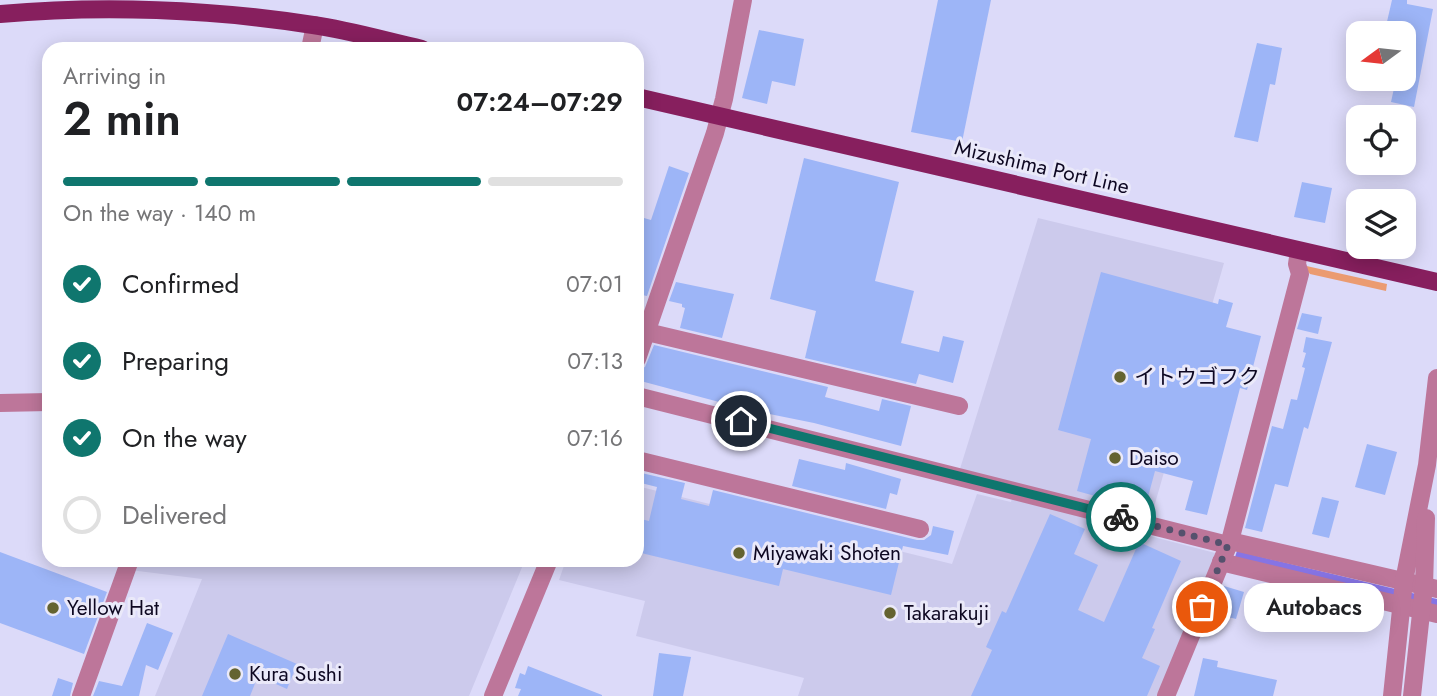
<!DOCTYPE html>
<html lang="en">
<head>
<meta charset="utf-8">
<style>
	:root { --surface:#fff; --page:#f2f2f2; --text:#202124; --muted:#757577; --line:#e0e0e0; --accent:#0f766e }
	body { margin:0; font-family:Jost,"Noto Sans JP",sans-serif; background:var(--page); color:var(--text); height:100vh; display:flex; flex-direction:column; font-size:26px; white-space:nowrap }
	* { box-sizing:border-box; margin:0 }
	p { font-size:23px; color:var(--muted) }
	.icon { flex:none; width:38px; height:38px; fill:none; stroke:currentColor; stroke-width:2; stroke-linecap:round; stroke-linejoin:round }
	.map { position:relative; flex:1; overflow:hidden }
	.details { position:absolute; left:42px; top:42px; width:602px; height:525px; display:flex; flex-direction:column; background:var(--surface); border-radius:21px; box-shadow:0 4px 18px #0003 }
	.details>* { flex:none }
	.needle { width:46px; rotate:255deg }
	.buttons { position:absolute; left:1346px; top:21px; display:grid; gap:14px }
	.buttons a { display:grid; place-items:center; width:70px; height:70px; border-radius:14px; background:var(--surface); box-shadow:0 4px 18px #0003; font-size:35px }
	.pin { position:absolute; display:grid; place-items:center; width:60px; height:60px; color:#fff; margin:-30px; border:4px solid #fff; border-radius:50%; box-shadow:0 2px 7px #0007 }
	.courier { position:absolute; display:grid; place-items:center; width:70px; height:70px; margin:-35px; border:5px solid #0f766e; border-radius:50%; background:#fff; color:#222; box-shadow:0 2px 9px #0007 }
	.bubble { position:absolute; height:49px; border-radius:21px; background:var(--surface); box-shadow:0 4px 18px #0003; font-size:23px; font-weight:600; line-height:49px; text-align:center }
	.overview em { font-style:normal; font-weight:600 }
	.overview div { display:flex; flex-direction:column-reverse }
	.overview { display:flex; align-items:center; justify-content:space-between; height:119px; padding:0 21px }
	h1 { font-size:46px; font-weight:600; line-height:52px }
	.bar { display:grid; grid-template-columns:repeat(4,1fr); gap:10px 7px; align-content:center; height:84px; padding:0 21px }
	.bar i { height:9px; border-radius:5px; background:var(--line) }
	.bar .current { background:var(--accent) }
	.bar p { grid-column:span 4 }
	ol { padding:0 21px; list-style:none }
	li { display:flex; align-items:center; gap:21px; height:77px }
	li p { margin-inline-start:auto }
	li .icon { padding:7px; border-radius:50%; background:var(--accent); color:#fff; stroke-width:4 }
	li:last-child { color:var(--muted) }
	li i { width:38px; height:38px; border:4px solid var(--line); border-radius:50% }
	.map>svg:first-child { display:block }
	.built { fill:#cccaec }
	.green { fill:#eb9b71 }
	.water { fill:#8674e4 }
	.building { fill:#9db5f7 }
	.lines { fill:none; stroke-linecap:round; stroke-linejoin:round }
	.minor { stroke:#bd769a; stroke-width:18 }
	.major { stroke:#871f5e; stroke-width:18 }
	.done { stroke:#55516d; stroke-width:7; stroke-dasharray:0 12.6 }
	.route { stroke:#0f766e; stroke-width:9 }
	.poi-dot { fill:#646330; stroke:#eae9f9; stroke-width:2.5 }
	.labels { text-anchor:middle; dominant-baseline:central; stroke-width:6; stroke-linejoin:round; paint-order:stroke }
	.street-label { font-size:21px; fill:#0d0721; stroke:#eae9f9 }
	.poi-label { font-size:21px; fill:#0d0721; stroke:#eae9f9; text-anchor:start }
</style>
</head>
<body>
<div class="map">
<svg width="1437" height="696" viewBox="0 0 1437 696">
	<rect width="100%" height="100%" fill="#dcdaf9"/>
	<g class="built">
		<polygon points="1038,218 1224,263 1146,535 1219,554 1160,696 798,696 804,678 636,636 645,601 559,580 566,560 637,560 637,486 952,564 977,494 1011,502 1015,486 959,472"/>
		<polygon points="134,560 525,560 469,696 155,696 202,579 130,570"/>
	</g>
	<polygon class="green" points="1302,265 1387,284 1386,291 1310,274"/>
	<polygon class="water" points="1237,551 1437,599 1437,606 1235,557"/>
	<g class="building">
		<polygon points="938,0 991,0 962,142 911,132"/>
		<polygon points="1392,0 1407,0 1407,4 1433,9 1414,107 1391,102 1396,79 1404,79 1404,30 1386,26"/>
		<polygon points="759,30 804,39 795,86 772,81 767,104 742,98"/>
		<polygon points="1257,43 1282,48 1275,85 1270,84 1258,142 1234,137"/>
		<polygon points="804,158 899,182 875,281 914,291 901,343 939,352 943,336 964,341 953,383 919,374 916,384 805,358 816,311 770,299"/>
		<polygon points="669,166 689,173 647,296 637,294 637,216 651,220"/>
		<polygon points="1302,182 1332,188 1325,223 1294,217"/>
		<polygon points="1101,272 1218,304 1219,299 1233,303 1226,327 1261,336 1247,390 1240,388 1207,515 1185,510 1193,481 1155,471 1148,497 1138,495 1135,507 1077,491 1091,439 1058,430"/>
		<polygon points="676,282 734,294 722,338 680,328 685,308 682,307 682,304 669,301"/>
		<polygon points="1302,313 1322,317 1318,334 1297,329"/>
		<polygon points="1306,337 1332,342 1308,429 1304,427 1288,487 1275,484 1262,532 1245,528 1272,426 1283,429 1291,399 1297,400 1305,368 1302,367 1306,353 1303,352"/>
		<polygon points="654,345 828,387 825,397 879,411 882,399 911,406 901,446 814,423 749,410 637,380 637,370 645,367"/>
		<polygon points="1367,444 1397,452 1385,495 1355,487"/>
		<polygon points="799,459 845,470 846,463 901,479 897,495 890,493 886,509 792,486"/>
		<polygon points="637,472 685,483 681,499 709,506 713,490 917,540 924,540 931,535 933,526 954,531 948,555 903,546 891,595 783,569 779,586 637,552 637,518 649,521 657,487 637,482"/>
		<polygon points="1322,497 1339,501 1329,538 1312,534"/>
		<polygon points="1050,514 1085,529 1074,554 1098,565 1078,610 1104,622 1139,542 1181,561 1152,628 1155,629 1142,658 1160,666 1147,696 971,696 992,650 986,647 1002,611 1006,613"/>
		<polygon points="0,552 107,592 84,654 0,623"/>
		<polygon points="1224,586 1244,592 1236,619 1216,614"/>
		<polygon points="1281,588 1306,594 1301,615 1276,607"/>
		<polygon points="147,623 173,633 158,670 146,665 139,696 93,696 99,681 122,686"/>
		<polygon points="228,634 297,664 287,689 258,676 250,696 202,696"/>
		<polygon points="659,653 691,657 683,696 653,696"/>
		<polygon points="1203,658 1218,661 1217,667 1277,680 1273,696 1194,696"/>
		<polygon points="528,666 602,695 602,696 518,696 521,689 515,688 520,673 525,675"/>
		<polygon points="58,678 73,683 70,696 52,696"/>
	</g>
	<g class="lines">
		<g class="minor">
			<polyline points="310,49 315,25"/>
			<polyline points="647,332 959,406"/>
			<polyline points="637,359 715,133 724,99 743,0"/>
			<polyline points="637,396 1228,545"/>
			<polyline points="0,403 49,402"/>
			<polyline points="637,460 920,529"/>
			<polyline points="1230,541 1437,589"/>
			<polyline points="1221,562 1437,614"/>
			<polyline points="81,696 130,560"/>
			<polyline points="493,696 549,560"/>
			<polyline points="1166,696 1230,541 1300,274 1297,264 1299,251"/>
			<polyline points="1392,696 1404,581 1427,465 1437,378"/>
			<polyline points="1412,696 1424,586 1426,518"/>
		</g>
		<g class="major">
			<path d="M 0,14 C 102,5 212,9 313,25 C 349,30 386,41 422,49"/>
			<polyline points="637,97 1437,282"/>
		</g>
	</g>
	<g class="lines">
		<polyline class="done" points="1121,517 1228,545 1202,607"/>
		<polyline class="route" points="741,421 1121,517"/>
	</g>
	<g class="poi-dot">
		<circle cx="1120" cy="377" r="7"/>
		<circle cx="1115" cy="458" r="7"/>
		<circle cx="739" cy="553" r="7"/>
		<circle cx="53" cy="608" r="7"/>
		<circle cx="890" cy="613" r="7"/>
		<circle cx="235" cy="674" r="7"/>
	</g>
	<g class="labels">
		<g class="street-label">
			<text transform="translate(1042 167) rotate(13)">Mizushima Port Line</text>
		</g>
		<g class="poi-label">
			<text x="1134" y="377">イトウゴフク</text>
			<text x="1129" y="458">Daiso</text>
			<text x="753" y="553">Miyawaki Shoten</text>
			<text x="67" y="608">Yellow Hat</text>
			<text x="904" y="613">Takarakuji</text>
			<text x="249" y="674">Kura Sushi</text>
		</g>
	</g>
</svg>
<div class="buttons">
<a><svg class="needle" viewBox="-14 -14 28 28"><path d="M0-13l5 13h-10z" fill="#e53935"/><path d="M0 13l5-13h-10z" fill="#757577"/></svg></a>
<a><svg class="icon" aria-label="locate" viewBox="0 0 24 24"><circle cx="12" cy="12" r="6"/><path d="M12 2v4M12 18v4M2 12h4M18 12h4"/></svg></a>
<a><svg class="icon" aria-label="layers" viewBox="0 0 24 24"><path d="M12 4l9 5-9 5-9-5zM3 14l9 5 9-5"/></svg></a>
</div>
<div class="pin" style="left:1202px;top:607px;background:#ea580c"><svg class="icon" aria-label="bag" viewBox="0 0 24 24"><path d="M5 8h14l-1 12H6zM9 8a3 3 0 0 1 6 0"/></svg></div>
<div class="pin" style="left:741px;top:421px;background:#1f2937"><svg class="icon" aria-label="home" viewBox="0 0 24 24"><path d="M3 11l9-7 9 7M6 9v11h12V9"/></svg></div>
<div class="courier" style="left:1121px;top:517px"><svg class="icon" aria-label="bike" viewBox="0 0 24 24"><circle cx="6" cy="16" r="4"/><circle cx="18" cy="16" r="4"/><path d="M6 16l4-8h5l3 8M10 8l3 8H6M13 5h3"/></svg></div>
<div class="bubble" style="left:1244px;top:583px;width:140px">Autobacs</div>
<section class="details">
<div class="overview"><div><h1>2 min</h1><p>Arriving in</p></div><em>07:24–07:29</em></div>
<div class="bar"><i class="current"></i><i class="current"></i><i class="current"></i><i></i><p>On the way · 140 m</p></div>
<ol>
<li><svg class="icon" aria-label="check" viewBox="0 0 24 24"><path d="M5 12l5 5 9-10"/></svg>Confirmed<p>07:01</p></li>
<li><svg class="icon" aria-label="check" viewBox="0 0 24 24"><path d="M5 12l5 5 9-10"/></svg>Preparing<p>07:13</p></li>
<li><svg class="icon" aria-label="check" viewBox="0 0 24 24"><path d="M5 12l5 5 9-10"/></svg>On the way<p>07:16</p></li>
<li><i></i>Delivered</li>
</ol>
</section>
</div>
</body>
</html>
